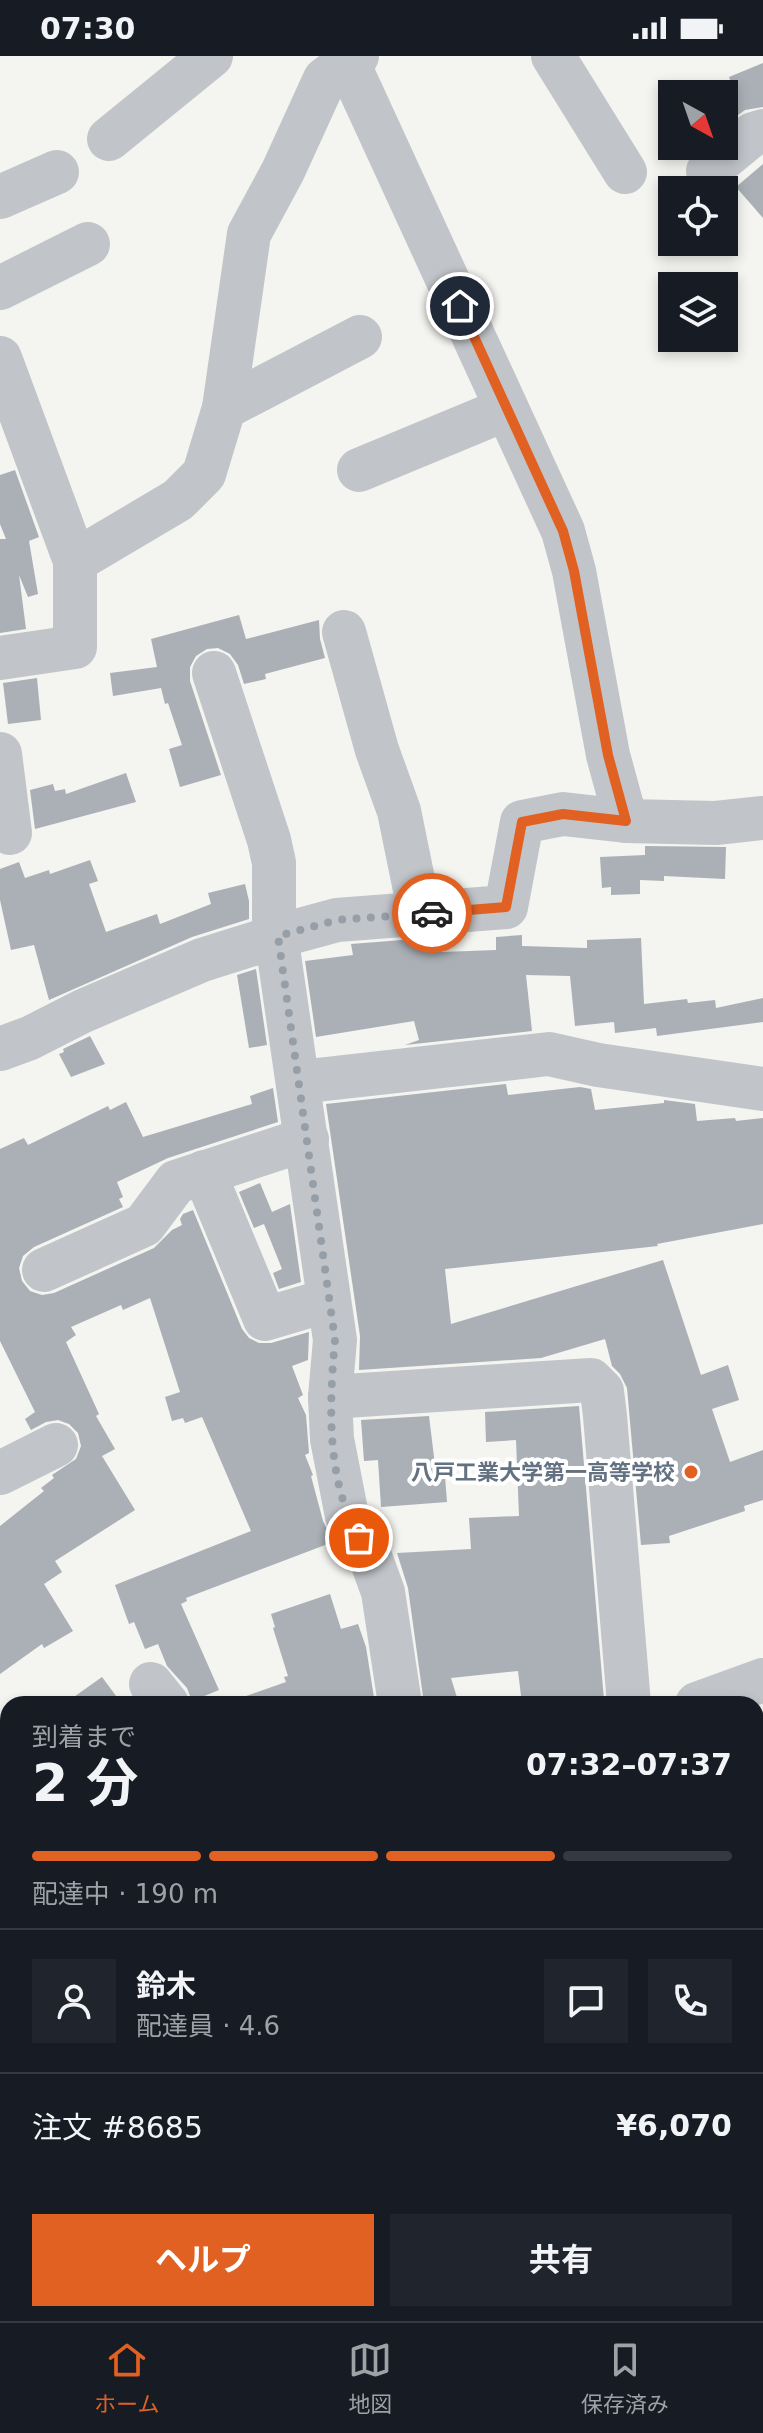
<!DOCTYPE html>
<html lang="ja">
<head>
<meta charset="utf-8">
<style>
	:root { --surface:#171b24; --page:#20242c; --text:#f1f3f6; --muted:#9ea1a6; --line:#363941; --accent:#e16123 }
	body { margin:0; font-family:"DejaVu Sans","Noto Sans JP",sans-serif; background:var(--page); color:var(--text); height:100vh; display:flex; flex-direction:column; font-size:30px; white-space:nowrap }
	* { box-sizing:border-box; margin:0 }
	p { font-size:26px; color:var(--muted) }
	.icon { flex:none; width:44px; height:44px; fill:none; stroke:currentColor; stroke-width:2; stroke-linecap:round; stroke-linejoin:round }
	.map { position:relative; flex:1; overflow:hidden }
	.sheet { position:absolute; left:0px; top:1640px; width:764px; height:626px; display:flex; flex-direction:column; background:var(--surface); border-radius:24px 24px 0 0; box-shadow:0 4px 12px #0003 }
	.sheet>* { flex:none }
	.needle { width:52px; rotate:140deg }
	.buttons { position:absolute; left:658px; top:24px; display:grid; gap:16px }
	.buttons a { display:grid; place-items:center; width:80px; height:80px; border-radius:0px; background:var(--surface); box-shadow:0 4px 12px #0003; font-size:40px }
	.pin { position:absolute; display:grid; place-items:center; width:68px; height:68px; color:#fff; margin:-34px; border:4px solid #fff; border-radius:50%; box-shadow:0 2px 8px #0007 }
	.courier { position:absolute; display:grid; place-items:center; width:80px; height:80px; margin:-40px; border:6px solid #e16123; border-radius:50%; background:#fff; color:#222; box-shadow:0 2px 10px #0007 }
	.summary em { font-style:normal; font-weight:700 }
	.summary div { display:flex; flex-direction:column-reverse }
	.summary { display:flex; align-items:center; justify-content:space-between; height:136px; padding:0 32px }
	h1 { font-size:52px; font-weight:700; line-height:60px }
	.bar { display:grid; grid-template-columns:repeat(4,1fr); gap:12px 8px; align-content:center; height:96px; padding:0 32px }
	.bar i { height:10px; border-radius:6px; background:var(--line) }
	.bar .selected { background:var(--accent) }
	.bar p { grid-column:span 4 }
	.line { display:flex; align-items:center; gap:20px; padding:0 32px; border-top:2px solid var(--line) }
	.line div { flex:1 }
	.round { display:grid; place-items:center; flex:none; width:84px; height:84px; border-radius:0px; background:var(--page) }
	.action { display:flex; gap:16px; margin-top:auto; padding:16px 32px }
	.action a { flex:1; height:92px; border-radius:0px; background:var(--accent); color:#fff; font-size:32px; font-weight:700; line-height:92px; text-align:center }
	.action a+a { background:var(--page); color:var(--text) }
	.status { display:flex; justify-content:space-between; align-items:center; height:56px; padding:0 40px; background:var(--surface); direction:ltr }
	.status svg { height:22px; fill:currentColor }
	.tab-bar { display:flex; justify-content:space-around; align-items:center; height:112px; border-top:2px solid var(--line); background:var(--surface); font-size:22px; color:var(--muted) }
	.tab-bar a { display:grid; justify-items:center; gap:4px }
	.tab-bar .selected { color:var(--accent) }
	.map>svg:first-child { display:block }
	.building { fill:#aab0b6 }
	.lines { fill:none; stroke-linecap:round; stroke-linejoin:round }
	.minor { stroke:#c1c4c8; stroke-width:44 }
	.done { stroke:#969fa8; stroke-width:8; stroke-dasharray:0 14.4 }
	.route { stroke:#e16123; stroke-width:10 }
	.poi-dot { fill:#e16123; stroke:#fff; stroke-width:3 }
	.labels { text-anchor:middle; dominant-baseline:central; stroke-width:8; stroke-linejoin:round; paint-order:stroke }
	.poi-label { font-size:22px; font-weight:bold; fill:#637181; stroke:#fff; text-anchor:end }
</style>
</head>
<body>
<div class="status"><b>07:30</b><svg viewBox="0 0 49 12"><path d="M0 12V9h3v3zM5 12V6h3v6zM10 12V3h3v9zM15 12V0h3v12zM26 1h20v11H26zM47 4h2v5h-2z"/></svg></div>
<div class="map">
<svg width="763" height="2265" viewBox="0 0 763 2265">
	<rect width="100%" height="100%" fill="#f4f4f0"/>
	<g class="building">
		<polygon points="763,7 763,51 745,54 724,69 724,33 732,29 729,21"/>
		<polygon points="763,108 763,162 736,131"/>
		<polygon points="15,414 39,481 29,485 38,538 28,541 19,519 26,573 0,577 0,483 6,483 0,468 0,419"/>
		<polygon points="239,559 246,583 319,564 320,583 325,602 265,618 266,623 244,628 238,609 230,598 218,592 207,593 196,600 190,611 190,625 221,719 180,731 169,693 182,689 168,647 165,648 161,632 113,640 110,617 157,611 151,583"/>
		<polygon points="37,622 41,664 8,668 3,627"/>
		<polygon points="126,717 136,746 35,773 30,734 53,728 55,735 65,733 66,738"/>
		<polygon points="645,790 726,791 725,823 664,820 664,825 640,824 640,838 611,839 611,831 602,832 600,801 645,799"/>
		<polygon points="90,804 98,825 89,828 106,876 157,858 160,868 211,848 208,837 245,828 249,845 249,863 192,881 49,944 34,889 11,894 0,844 0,813 19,806 25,822 49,814 50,818"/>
		<polygon points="522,879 522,890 587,892 587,884 641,882 644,948 687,943 688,947 715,944 716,952 763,942 763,966 657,980 656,972 615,977 614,966 575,970 570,920 526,919 532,975 405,989 419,984 414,965 316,981 305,905 353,899 351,888 440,881 441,896 496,894 496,881"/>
		<polygon points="256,913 267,989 249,992 237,919"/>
		<polygon points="90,980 105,1008 71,1021 59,998 64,996 63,993"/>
		<polygon points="506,1028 508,1039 580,1031 591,1033 595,1054 664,1047 664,1044 695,1048 697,1065 735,1062 736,1065 763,1062 763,1168 657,1188 658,1190 445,1213 451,1268 663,1204 701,1319 728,1309 739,1344 712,1353 730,1406 763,1394 763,1444 744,1450 745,1455 669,1480 670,1487 641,1489 627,1332 620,1318 612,1310 605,1283 541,1302 359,1314 360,1280 326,1048"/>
		<polygon points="273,1032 278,1066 168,1102 117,1126 123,1141 119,1143 123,1151 34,1191 23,1200 19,1212 22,1225 30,1235 42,1239 54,1237 154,1192 172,1174 182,1169 180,1163 183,1158 193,1154 242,1273 249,1282 259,1287 271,1287 309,1276 308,1304 292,1310 303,1339 298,1342 306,1359 309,1397 305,1399 313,1419 311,1420 323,1465 333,1486 186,1542 187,1545 181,1548 219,1634 192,1645 187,1632 167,1610 158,1588 145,1593 134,1566 129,1568 115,1529 251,1475 202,1361 185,1367 183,1362 172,1365 165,1341 180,1336 150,1242 123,1254 121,1249 71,1271 76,1279 66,1286 99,1358 96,1360 115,1393 102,1400 135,1454 55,1505 62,1516 44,1528 73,1575 44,1592 42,1588 0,1618 0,1470 44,1435 41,1432 54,1422 52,1419 76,1403 81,1390 78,1377 69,1368 58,1364 46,1366 31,1374 25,1363 35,1356 0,1285 0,1093 24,1082 28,1089 108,1050 110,1054 126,1046 143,1081 252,1048 250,1040"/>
		<polygon points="260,1127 272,1156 290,1148 301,1226 279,1233 273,1217 282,1213 264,1168 254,1172 239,1136"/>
		<polygon points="579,1350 604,1644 558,1644 559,1648 522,1648 518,1615 451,1622 459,1648 424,1648 408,1532 397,1497 471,1493 469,1462 519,1460 516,1384 486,1386 485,1356"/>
		<polygon points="429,1360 435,1409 444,1408 447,1446 381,1451 378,1404 364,1405 361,1364"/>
		<polygon points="330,1538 341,1573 358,1568 366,1591 375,1648 232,1648 232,1645 286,1626 284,1621 288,1620 273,1572 275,1571 271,1558"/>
		<polygon points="102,1621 122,1648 64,1648"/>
	</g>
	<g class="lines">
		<g class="minor">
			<polyline points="553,0 625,116"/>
			<polyline points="348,7 563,475 574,515 608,699 626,765"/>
			<polyline points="109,83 211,0"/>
			<polyline points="708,115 753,78 763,75"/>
			<polyline points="0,141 57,116"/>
			<polyline points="0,232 88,188"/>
			<polyline points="0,302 75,505"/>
			<polyline points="224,352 360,281"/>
			<polyline points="359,414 506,353"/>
			<polyline points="344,576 377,694 399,755 420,858"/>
			<polyline points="0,602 75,591 75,505 178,444 204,418 224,352 249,178 283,115 325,23 357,0"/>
			<polyline points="214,617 269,784 274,807 274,865 335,1284 330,1341 332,1383 347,1460 371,1503 383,1536 400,1648"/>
			<polyline points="0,698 10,777"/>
			<polyline points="0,993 30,982 83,955 202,904 278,880 337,864 506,851 522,766 563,758 626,765 716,767 763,762"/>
			<polyline points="299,1026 549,998 598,1009 763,1033"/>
			<polyline points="204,1116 265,1263 329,1244"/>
			<polyline points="44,1214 144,1169 176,1126 307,1083"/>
			<polyline points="330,1341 591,1324 602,1335 605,1360 629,1648"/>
			<polyline points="0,1417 56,1389"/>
			<polyline points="151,1628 167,1648"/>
			<polyline points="697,1648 763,1624"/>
			<polyline points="756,1736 763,1729"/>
			<polyline points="0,1912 8,1909"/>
			<polyline points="218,2258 225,2265"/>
			<polyline points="615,2258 617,2265"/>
			<polyline points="445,2265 445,2258"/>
		</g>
	</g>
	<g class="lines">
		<path class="done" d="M 359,1482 C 326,1423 329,1349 335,1284 L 278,880 L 337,864 L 432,857"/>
		<polyline class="route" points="432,857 506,851 522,766 563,758 626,765 608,699 574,515 563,475 460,250"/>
	</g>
	<circle class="poi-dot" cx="691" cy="1416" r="8"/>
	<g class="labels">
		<g class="poi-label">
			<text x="675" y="1416">八戸工業大学第一高等学校</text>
		</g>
	</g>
</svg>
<div class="buttons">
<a><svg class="needle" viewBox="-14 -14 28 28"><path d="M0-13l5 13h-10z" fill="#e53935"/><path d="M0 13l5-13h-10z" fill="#9ea1a6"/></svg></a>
<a><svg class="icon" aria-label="locate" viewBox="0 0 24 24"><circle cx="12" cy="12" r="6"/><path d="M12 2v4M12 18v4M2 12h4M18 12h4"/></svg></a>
<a><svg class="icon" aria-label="layers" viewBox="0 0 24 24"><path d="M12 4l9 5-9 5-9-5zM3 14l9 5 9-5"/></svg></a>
</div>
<div class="pin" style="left:359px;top:1482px;background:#ea580c"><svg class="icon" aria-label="bag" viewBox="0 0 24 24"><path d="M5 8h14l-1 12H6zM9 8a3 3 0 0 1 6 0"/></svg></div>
<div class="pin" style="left:460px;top:250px;background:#1f2937"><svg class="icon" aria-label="home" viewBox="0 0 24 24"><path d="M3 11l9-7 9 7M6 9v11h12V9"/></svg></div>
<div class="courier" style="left:432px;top:857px"><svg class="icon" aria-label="car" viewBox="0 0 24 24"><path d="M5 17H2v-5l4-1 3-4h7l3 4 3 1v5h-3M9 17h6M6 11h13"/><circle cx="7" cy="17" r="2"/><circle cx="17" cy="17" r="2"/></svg></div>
<section class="sheet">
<div class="summary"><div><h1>2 分</h1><p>到着まで</p></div><em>07:32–07:37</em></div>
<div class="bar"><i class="selected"></i><i class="selected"></i><i class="selected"></i><i></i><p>配達中 · 190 m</p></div>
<div class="line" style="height:144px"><a class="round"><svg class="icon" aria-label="person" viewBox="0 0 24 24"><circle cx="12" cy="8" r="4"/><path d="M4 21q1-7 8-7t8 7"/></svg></a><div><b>鈴木</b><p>配達員 · 4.6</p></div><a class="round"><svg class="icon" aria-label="chat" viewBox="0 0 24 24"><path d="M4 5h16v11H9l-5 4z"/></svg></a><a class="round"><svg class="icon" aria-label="phone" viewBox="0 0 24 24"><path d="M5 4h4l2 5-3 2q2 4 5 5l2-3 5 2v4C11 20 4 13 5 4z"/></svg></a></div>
<div class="line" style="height:104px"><div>注文 #8685</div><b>¥6,070</b></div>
<div class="action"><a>ヘルプ</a><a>共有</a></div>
</section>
</div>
<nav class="tab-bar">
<a class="selected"><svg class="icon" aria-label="home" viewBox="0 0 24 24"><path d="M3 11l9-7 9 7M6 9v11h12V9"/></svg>ホーム</a>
<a><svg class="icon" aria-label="map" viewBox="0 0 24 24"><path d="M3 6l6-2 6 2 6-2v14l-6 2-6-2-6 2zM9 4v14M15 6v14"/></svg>地図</a>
<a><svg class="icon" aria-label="saved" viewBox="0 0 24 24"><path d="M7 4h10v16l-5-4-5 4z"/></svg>保存済み</a>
</nav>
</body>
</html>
